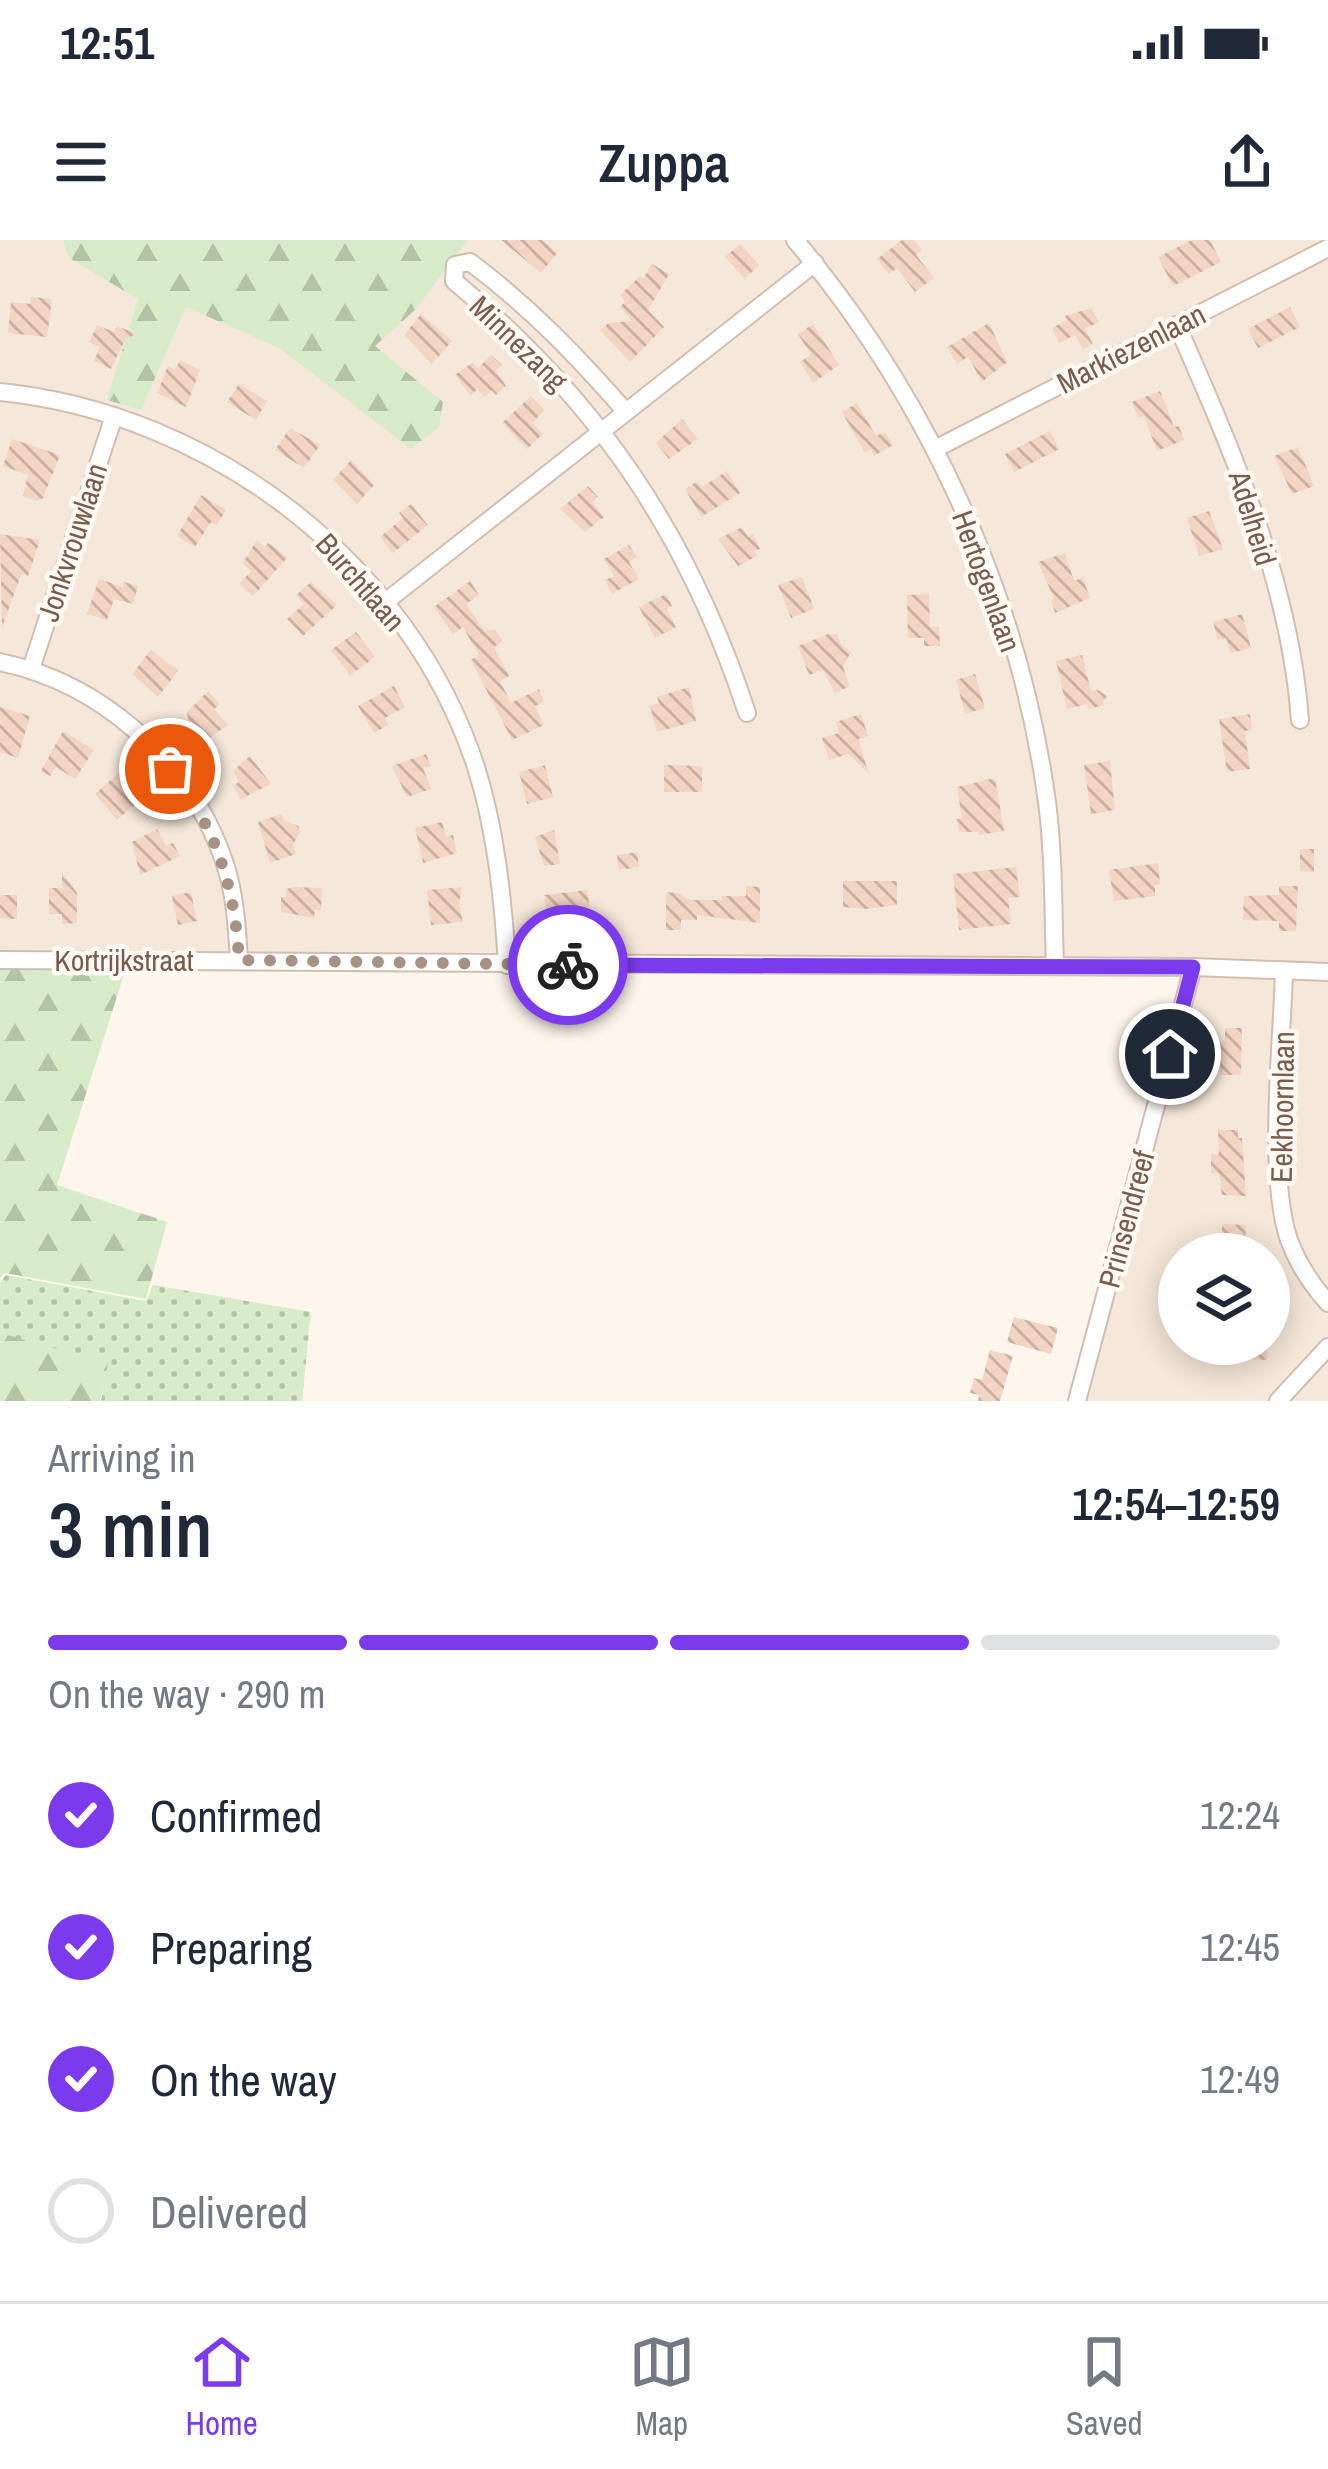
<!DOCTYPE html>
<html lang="en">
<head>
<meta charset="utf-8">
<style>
	:root { --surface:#fff; --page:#f2f2f3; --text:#1f2937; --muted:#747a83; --line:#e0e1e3; --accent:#7c3aed }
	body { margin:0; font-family:"Archivo Narrow",sans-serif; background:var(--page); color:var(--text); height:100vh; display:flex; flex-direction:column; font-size:45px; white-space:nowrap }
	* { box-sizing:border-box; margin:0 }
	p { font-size:39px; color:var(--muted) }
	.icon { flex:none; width:66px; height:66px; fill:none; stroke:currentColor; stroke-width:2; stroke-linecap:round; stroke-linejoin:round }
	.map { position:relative; height:1161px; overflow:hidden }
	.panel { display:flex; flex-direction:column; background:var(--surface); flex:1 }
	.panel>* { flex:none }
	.fabs { position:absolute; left:1158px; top:993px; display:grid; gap:24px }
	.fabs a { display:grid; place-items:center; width:132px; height:132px; border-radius:50%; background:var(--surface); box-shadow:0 6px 30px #0003; font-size:60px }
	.pin { position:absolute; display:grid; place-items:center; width:102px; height:102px; color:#fff; margin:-51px; border:6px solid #fff; border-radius:50%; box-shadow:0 3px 12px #0007 }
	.courier { position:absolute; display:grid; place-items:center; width:120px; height:120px; margin:-60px; border:9px solid #7c3aed; border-radius:50%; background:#fff; color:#222; box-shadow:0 3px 15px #0007 }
	.headline em { font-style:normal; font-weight:600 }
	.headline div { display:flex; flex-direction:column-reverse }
	.headline { display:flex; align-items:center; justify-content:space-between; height:204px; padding:0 48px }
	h1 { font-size:78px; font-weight:600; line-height:90px }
	.bar { display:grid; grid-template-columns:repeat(4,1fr); gap:18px 12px; align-content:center; height:144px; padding:0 48px }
	.bar i { height:15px; border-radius:9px; background:var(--line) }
	.bar .on { background:var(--accent) }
	.bar p { grid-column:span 4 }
	ol { padding:0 48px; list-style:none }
	li { display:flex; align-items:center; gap:36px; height:132px }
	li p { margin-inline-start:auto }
	li .icon { padding:12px; border-radius:50%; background:var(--accent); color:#fff; stroke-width:4 }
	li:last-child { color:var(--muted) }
	li i { width:66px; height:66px; border:6px solid var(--line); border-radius:50% }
	.status { display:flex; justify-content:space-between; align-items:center; height:84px; padding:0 60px; background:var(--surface); direction:ltr }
	.status svg { height:33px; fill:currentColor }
	header { display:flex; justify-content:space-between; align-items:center; height:156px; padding:0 48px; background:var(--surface); font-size:54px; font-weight:600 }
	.menu { display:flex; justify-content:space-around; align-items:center; height:168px; border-top:3px solid var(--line); background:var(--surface); font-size:33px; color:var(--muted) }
	.menu a { display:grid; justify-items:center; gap:6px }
	.menu .on { color:var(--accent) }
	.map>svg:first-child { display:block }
	.residential { fill:#f5e8da; fill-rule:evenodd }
	.forest { fill:url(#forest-firs) }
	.park { fill:url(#park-dots) }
	.building { fill:url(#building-back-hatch) }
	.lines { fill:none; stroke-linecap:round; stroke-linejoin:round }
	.street-casing { stroke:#d1beb0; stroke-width:20 }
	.street { stroke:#fff; stroke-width:16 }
	.done { stroke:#a89285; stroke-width:12; stroke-dasharray:0 21.6 }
	.route { stroke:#7c3aed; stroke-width:15 }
	.labels { text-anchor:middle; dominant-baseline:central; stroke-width:9; stroke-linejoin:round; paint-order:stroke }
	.street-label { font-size:30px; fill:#7a5c4d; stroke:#fffaf3 }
</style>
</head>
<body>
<div class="status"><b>12:51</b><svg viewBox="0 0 49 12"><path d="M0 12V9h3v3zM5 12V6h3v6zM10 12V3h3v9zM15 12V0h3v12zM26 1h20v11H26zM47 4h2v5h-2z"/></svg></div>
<header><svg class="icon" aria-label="menu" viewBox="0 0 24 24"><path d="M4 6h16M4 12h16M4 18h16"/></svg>Zuppa<svg class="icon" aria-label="share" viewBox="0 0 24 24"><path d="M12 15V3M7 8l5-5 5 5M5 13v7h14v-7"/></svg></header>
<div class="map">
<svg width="1328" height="1161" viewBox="0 0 1328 1161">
	<defs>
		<pattern id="forest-firs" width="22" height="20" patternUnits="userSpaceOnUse" patternTransform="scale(3)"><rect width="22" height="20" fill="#d8ecc9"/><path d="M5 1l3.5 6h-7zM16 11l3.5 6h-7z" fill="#b4c2a5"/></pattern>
		<pattern id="park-dots" width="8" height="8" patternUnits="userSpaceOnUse" patternTransform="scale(3)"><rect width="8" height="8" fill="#d8ecc9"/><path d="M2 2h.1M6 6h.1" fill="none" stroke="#b4c2a5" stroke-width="1.8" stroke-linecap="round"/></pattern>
		<pattern id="building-back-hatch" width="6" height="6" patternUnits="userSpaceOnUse" patternTransform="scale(3)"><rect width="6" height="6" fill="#f3d5c3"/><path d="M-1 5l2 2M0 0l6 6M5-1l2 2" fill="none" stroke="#cab0a1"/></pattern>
	</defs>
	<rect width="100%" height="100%" fill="#fdf6ec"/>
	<path class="residential" d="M 0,0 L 1328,0 L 1328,1161 L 1083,1161 L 1201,722 L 478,712 L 0,715 ZM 1179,1014 L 1269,1014 L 1269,1104 L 1179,1104 Z"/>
	<g class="forest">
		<polygon points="63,0 468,0 415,70 375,106 443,162 439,187 411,209 279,108 186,67 141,170 107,160 138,59 69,18"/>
		<polygon points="0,725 127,725 57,945 167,982 146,1059 5,1033 0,1038"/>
		<polygon points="0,1090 111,1118 100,1161 0,1161"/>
	</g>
	<polygon class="park" points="6,1035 146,1061 153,1045 311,1072 302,1161 101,1161 108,1123 0,1093 0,1043"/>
	<g class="building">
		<polygon points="501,0 542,0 557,13 541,33"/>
		<polygon points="902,0 914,0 922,10 916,15 934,38 915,52 897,28 889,34 877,19"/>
		<polygon points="1192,0 1210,0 1221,22 1173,46 1158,17"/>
		<polygon points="740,4 759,25 745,39 725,17"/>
		<polygon points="652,24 669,34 648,70 664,87 630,122 600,90 609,83 632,81 620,67 625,62 620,55 640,36 643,39"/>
		<polygon points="31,57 52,59 47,97 8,93 11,62 30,64"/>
		<polygon points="1290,67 1300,87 1258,108 1248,89"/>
		<polygon points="1091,68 1099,82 1085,89 1093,104 1083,109 1075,95 1059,103 1052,88 1067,80 1065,76"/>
		<polygon points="421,74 452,101 432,124 404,95"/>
		<polygon points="989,83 1007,122 982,142 968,117 957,124 947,107"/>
		<polygon points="813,84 839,125 813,143 800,122 811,115 798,94"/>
		<polygon points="97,85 114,92 117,86 136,94 125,100 111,129 94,121 100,107 89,102"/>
		<polygon points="491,115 502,125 496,131 506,146 496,155 491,150 485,157 477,149 471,156 455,135 472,123 478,128"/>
		<polygon points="180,120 200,130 186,167 157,153 168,126 175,130"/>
		<polygon points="239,144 267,161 256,180 227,162"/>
		<polygon points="1160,151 1174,187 1179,186 1184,200 1157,211 1144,176 1138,178 1132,162"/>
		<polygon points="531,156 545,170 532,183 543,194 527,209 502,183"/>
		<polygon points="857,163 876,196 885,192 893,205 874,216 871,209 865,213 842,172"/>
		<polygon points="682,179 698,199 669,219 656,203"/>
		<polygon points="290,188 320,205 304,228 275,210"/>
		<polygon points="1050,191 1059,209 1014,232 1005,214"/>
		<polygon points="12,199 60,215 43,258 38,261 23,256 28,235 3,226"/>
		<polygon points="1298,207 1314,246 1292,254 1274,216"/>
		<polygon points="351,220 374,245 357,264 333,240"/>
		<polygon points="727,231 740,253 701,277 685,249 698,241 702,247"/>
		<polygon points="588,246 598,257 592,262 604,277 585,292 560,269"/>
		<polygon points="201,255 226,270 217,285 211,282 195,307 177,296"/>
		<polygon points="411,264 428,285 393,313 380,297 403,278 399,273"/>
		<polygon points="1209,271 1223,309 1199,316 1187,278"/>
		<polygon points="742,287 748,297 753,294 760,309 755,311 757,316 738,326 718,299"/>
		<polygon points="0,294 40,300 28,336 21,334 2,388"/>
		<polygon points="257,300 265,307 268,303 276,308 287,318 253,356 239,344 251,331 243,323"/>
		<polygon points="629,305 637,317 629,322 639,339 612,354 605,340 614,336 604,319"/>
		<polygon points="1065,313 1074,341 1083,338 1090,358 1055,373 1051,360 1054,359 1038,322"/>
		<polygon points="802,337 814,369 791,378 778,345"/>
		<polygon points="99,339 123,347 124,342 138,346 133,364 114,359 107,380 87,374"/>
		<polygon points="470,341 479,355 466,364 485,391 495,389 503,402 494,407 509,436 500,441 511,463 539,449 544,462 535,466 544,485 512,500 471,420 479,415 463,387 453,394 434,367"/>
		<polygon points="311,342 337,365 303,396 287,379 304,364 296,355"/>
		<polygon points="666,354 672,366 667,369 676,387 655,398 639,367"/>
		<polygon points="929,354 930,387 939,387 940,406 924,406 924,398 908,398 907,355"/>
		<polygon points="1242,374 1251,408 1230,413 1226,398 1218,400 1213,382"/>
		<polygon points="356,392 375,417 350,436 331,410"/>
		<polygon points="828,394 837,394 841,404 851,412 843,427 850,446 835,453 823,430 809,435 798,406"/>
		<polygon points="151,410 178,431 158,457 132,434"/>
		<polygon points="1082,415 1091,451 1098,450 1107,456 1101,466 1088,469 1087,464 1067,469 1056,421"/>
		<polygon points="975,434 985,468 965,474 956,440"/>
		<polygon points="394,446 405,467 385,478 388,485 374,493 358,466"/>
		<polygon points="689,447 696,481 657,492 650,466 659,463 657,457"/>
		<polygon points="208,451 220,464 214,469 228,485 202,503 189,487 187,472"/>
		<polygon points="0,467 30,476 18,518 0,512"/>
		<polygon points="861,474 868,496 858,499 869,534 849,514 829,520 822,498 839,493 836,482"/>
		<polygon points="1250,474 1252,490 1245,491 1250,529 1227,532 1219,479"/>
		<polygon points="63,491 94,510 75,539 56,527 50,536 41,531"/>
		<polygon points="426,514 431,526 423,528 431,549 407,557 392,526"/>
		<polygon points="250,516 271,544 241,559 233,546 239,542 233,531"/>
		<polygon points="1110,521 1115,570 1091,574 1084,525"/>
		<polygon points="545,525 553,557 527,564 519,532"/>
		<polygon points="664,525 702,526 702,552 664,552"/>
		<polygon points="122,530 145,556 117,580 95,554"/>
		<polygon points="995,538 1004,591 979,595 979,592 959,592 957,579 962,578 957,547"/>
		<polygon points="282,574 284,580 298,586 300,592 293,605 296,614 270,623 258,582"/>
		<polygon points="442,582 446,597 453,595 457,613 423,623 415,588"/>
		<polygon points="157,589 166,606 173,603 180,616 140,635 132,602"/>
		<polygon points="554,590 560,624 544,626 535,597"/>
		<polygon points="1300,609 1314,609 1314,632 1300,631"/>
		<polygon points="637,612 639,627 619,630 617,615"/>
		<polygon points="1158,623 1160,644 1155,645 1155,656 1114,661 1109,630"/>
		<polygon points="1016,627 1020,657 1008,658 1011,684 959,690 953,634"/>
		<polygon points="62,632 77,653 77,683 62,684 62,674 49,674 49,648 62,648"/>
		<polygon points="843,641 897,641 897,665 865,669 843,667"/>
		<polygon points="746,646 760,647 760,683 697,675 697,680 681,680 681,690 666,690 666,652 678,653 690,660 722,660 722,656 746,656"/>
		<polygon points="1279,646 1298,646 1296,691 1279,691 1279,681 1243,680 1244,656 1279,655"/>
		<polygon points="295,647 322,648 321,670 315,670 314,678 281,672 281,657 286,657 286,649"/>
		<polygon points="462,647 459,665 463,682 431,685 427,650"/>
		<polygon points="587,650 590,671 579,672 581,685 559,687 557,674 547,676 544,655"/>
		<polygon points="191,652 197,681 178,685 172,656"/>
		<polygon points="0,655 17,655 17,679 0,678"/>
		<polygon points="1225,788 1242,788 1241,835 1220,835 1220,801 1225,801"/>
		<polygon points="1218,890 1238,890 1238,898 1242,898 1246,956 1222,955 1219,933 1211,933 1211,914 1219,914"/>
		<polygon points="1222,984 1246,985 1245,1011 1221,1014"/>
		<polygon points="1014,1077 1058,1088 1051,1114 1007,1102"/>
		<polygon points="1235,1104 1268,1104 1267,1120 1234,1118"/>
		<polygon points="990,1110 1013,1116 1000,1161 978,1161 979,1155 970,1153 974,1138 982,1140"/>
	</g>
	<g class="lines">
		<g class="street-casing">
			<g id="street">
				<path d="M 795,0 C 928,158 1019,356 1047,562 C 1054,616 1053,672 1055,726"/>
				<path d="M 1177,85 C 1232,210 1290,342 1300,480"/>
				<path d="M 0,152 C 211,173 409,323 476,527 C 496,591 503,658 507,725"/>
				<path d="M 626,172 C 578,117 529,66 470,22 L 455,25 L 454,41 C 598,161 689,295 747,473"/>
				<polyline points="935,209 1328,8"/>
				<polyline points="384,363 815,23"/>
				<path d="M 0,422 C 101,443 188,520 223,618 C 235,651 237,686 239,720"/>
				<polyline points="31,429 114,176"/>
				<polyline points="0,720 1193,727 1328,732"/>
				<path d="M 1284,732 C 1282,805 1267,934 1289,1000 C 1297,1022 1312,1045 1328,1063"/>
				<polyline points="1077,1161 1193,727"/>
				<polyline points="1278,1161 1328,1107"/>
			</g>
		</g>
		<use href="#street" class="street"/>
	</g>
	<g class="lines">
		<path class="done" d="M 170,529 C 216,587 235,647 239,720 L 568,725"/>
		<polyline class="route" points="568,725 1193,727 1170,814"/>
	</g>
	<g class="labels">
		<g class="street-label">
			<text transform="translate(519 103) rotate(44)">Minnezang</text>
			<text transform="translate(1131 108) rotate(-27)">Markiezenlaan</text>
			<text transform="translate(1253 278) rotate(73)">Adelheid</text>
			<text transform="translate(72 302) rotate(-72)">Jonkvrouwlaan</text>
			<text transform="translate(987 341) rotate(70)">Hertogenlaan</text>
			<text transform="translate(361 342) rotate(49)">Burchtlaan</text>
			<text x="124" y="720">Kortrijkstraat</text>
			<text transform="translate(1282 867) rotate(-89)">Eekhoornlaan</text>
			<text transform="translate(1126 979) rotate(-75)">Prinsendreef</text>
		</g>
	</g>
</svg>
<div class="fabs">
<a><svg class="icon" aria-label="layers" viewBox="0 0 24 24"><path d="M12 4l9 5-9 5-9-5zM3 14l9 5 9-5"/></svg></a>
</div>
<div class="pin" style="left:170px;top:529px;background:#ea580c"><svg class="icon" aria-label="bag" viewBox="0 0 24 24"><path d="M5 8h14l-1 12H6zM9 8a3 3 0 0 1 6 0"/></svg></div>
<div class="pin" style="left:1170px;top:814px;background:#1f2937"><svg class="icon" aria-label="home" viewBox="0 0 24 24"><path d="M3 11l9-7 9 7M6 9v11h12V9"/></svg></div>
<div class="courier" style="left:568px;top:725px"><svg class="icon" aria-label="bike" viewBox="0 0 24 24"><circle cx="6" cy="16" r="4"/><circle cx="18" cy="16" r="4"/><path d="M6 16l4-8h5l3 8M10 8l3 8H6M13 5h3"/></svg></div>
</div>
<section class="panel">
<div class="headline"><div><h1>3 min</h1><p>Arriving in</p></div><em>12:54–12:59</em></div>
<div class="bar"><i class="on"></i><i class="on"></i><i class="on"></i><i></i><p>On the way · 290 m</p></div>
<ol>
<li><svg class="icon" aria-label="check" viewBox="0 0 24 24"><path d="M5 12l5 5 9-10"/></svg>Confirmed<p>12:24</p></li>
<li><svg class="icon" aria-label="check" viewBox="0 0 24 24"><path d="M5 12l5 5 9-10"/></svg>Preparing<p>12:45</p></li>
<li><svg class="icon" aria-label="check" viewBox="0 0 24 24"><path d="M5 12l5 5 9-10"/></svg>On the way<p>12:49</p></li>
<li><i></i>Delivered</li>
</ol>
</section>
<nav class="menu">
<a class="on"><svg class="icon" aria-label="home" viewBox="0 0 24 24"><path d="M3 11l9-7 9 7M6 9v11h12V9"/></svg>Home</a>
<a><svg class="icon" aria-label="map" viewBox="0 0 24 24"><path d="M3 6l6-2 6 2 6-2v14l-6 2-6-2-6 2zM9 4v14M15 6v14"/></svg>Map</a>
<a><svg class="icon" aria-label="saved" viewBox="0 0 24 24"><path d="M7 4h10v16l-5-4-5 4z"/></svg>Saved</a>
</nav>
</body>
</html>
